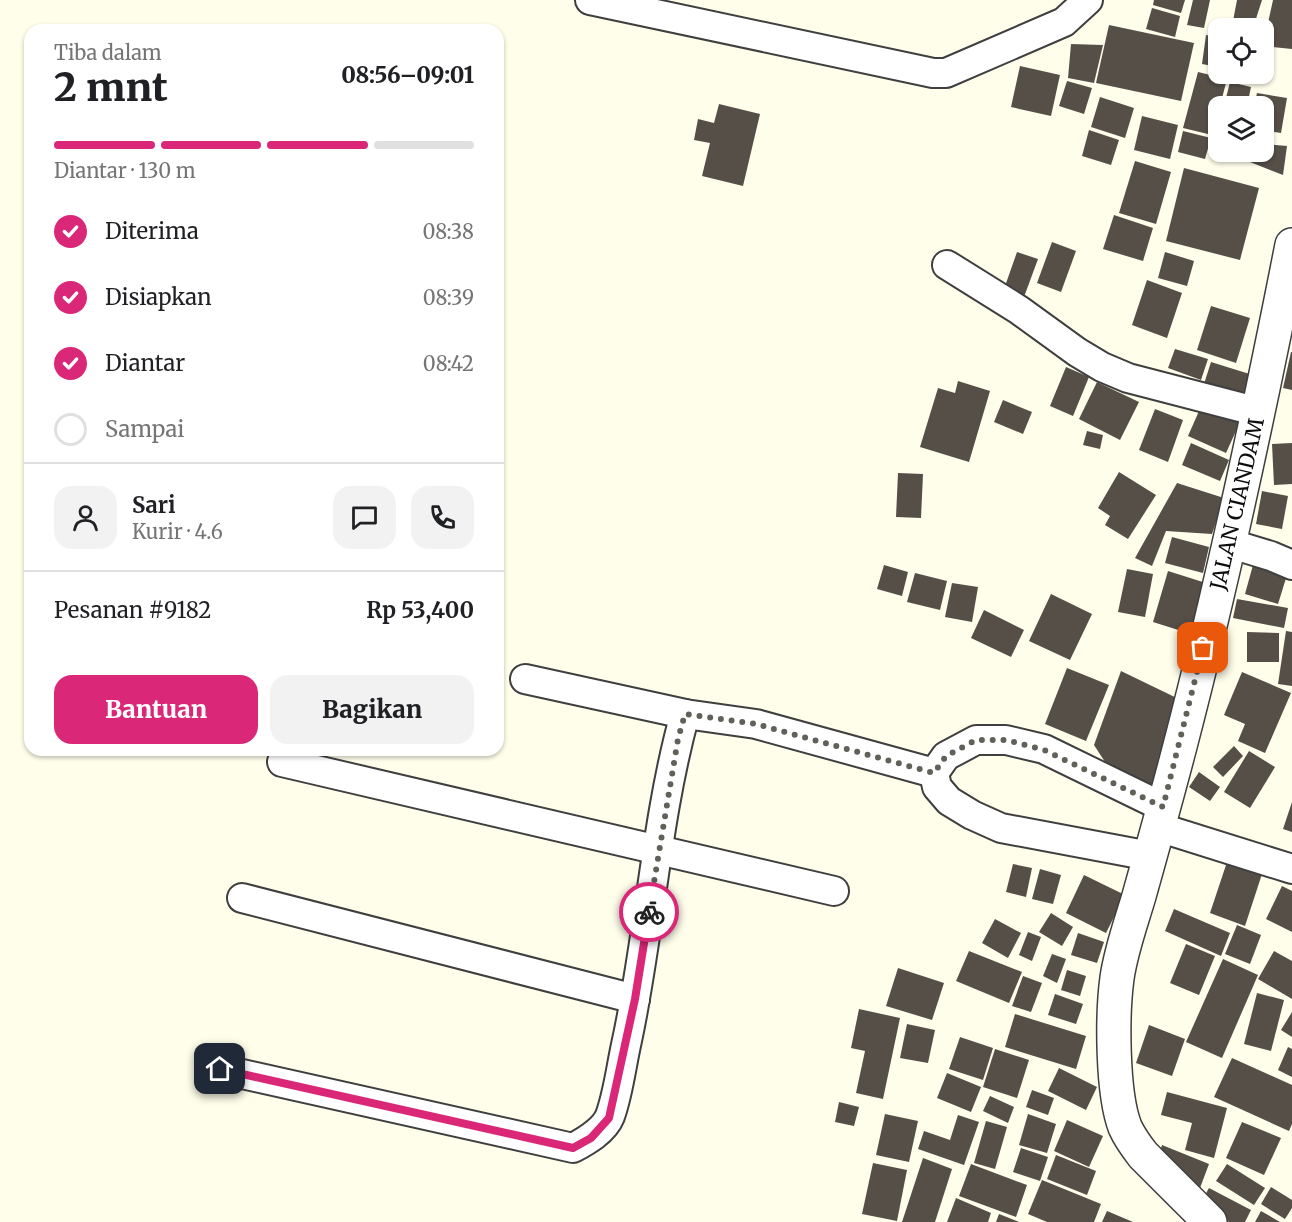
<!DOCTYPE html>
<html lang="id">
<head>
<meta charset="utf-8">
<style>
	:root { --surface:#fff; --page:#f2f2f2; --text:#202124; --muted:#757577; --line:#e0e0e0; --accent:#db2777 }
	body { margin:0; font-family:Merriweather,serif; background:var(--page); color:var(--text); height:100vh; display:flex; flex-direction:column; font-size:22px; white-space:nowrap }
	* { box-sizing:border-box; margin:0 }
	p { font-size:20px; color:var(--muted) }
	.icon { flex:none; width:33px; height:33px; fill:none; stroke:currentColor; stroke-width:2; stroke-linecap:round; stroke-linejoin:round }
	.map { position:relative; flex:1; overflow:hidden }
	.side { position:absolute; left:24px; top:24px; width:480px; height:732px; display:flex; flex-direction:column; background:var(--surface); border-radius:18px; box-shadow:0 2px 4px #0004 }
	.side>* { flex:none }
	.controls { position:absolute; left:1208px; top:18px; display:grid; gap:12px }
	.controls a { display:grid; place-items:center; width:66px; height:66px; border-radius:12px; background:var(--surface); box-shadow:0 2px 4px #0004; font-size:30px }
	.pin { position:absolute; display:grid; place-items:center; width:51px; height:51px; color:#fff; margin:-26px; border-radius:12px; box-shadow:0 3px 9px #0006 }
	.courier { position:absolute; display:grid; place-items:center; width:60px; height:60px; margin:-30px; border:4px solid #db2777; border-radius:50%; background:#fff; color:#222; box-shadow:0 2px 8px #0007 }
	.head em { font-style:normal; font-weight:800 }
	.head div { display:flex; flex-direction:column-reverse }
	.head { display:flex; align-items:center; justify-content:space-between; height:102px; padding:0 30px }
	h1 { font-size:39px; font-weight:800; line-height:45px }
	.bar { display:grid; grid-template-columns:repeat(4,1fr); gap:9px 6px; align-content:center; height:72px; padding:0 30px }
	.bar i { height:8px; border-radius:4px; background:var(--line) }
	.bar .current { background:var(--accent) }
	.bar p { grid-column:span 4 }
	.line { display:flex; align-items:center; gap:15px; padding:0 30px; border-top:2px solid var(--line) }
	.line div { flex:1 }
	.round { display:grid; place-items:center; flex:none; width:63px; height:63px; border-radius:18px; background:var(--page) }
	ol { padding:0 30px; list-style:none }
	li { display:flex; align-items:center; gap:18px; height:66px }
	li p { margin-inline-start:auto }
	li .icon { padding:6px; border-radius:50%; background:var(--accent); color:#fff; stroke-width:4 }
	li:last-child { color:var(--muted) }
	li i { width:33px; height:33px; border:3px solid var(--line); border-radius:50% }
	.primary-button { display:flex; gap:12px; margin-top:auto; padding:12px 30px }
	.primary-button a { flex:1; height:69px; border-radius:18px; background:var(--accent); color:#fff; font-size:24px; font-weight:800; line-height:69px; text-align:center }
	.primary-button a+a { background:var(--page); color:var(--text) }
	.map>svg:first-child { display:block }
	.building { fill:#554f48 }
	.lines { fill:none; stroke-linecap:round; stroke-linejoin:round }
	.minor-casing { stroke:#3f3f3f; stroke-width:32 }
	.tertiary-casing { stroke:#3f3f3f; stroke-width:36 }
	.minor { stroke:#fff; stroke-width:28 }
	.tertiary { stroke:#fff; stroke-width:33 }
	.done { stroke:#61615a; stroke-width:6; stroke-dasharray:0 10.8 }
	.route { stroke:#db2777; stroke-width:8 }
	.labels { text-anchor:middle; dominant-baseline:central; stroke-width:6; stroke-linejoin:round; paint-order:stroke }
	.street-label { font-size:21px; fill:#0c0c0c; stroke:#fff }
</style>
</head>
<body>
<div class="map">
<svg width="1292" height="1222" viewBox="0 0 1292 1222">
	<rect width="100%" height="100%" fill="#fffeeb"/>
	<g class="building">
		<polygon points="1154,0 1185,0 1181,13 1153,5"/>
		<polygon points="1193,0 1210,0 1204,28 1187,25"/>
		<polygon points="1237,0 1262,0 1253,28 1238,28 1232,26"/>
		<polygon points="1273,0 1292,0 1292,49 1263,46"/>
		<polygon points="1152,8 1180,16 1175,37 1146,29"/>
		<polygon points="1109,25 1194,43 1181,101 1096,83"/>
		<polygon points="1206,35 1218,37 1218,67 1202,64"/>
		<polygon points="1071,44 1103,45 1094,83 1068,78"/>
		<polygon points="1020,66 1060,75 1051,116 1011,107"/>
		<polygon points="1198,72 1227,79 1220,106 1218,106 1212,135 1183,128"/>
		<polygon points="1067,81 1092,88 1084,114 1059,106"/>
		<polygon points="1230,82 1251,87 1247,106 1224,106"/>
		<polygon points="1257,93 1287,98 1281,133 1263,130 1263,106 1254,106"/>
		<polygon points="1100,97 1134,108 1125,138 1091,127"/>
		<polygon points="719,104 760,114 743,186 702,176 710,143 694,140 698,119 714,123"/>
		<polygon points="1142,116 1178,125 1170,159 1134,150"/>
		<polygon points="1089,130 1119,140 1111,165 1082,156"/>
		<polygon points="1183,131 1211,138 1205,159 1178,152"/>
		<polygon points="1263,144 1287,146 1283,175 1250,162 1255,152 1263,152"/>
		<polygon points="1135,161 1171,172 1156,224 1119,213"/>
		<polygon points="1184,168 1259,188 1240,260 1166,241"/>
		<polygon points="1114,215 1153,228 1143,261 1103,249"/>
		<polygon points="1052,242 1076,251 1061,292 1037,283"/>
		<polygon points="1017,252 1038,259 1024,297 1004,289"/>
		<polygon points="1165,252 1194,261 1187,286 1158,278"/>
		<polygon points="1147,280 1182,293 1167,338 1132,325"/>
		<polygon points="1211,306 1250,318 1236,363 1197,350"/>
		<polygon points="1175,349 1208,359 1201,380 1168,368"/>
		<polygon points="1291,352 1292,352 1292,390 1283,388"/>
		<polygon points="1211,362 1256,376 1248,401 1203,387"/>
		<polygon points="1066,367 1089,377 1073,416 1050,406"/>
		<polygon points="958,381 990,391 969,462 920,447 938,388 955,393"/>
		<polygon points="1097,382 1139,402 1120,440 1079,419"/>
		<polygon points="1003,400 1032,412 1023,434 994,422"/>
		<polygon points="1203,402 1241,420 1226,453 1188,436"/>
		<polygon points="1155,409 1183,420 1168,462 1139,450"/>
		<polygon points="1087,431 1103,435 1100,449 1083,445"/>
		<polygon points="1191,443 1229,460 1220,481 1182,465"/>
		<polygon points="1292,443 1292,484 1274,485 1272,444"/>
		<polygon points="1119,472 1156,495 1128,539 1105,525 1110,516 1098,508"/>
		<polygon points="898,473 923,474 921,518 896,517"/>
		<polygon points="1177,483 1224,498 1212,534 1166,531 1152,566 1135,558"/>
		<polygon points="1262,491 1288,496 1282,529 1256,524"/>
		<polygon points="1172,537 1209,547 1203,573 1165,563"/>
		<polygon points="884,565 908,572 902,596 877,589"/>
		<polygon points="1253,565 1287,575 1278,604 1245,594"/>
		<polygon points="1127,569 1153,574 1145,617 1118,612"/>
		<polygon points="1168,571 1206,583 1191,634 1153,622"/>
		<polygon points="915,573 947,581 940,610 907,602"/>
		<polygon points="952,583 978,587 972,622 945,617"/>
		<polygon points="1051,594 1092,614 1070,660 1029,641"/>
		<polygon points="1237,599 1288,608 1284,628 1233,618"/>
		<polygon points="984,610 1024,630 1011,657 971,638"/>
		<polygon points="1286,631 1292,632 1292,686 1278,684"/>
		<polygon points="1247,632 1279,633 1279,662 1247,662"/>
		<polygon points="1067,668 1109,685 1086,741 1045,724"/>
		<polygon points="1121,671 1185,702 1155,803 1120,785 1094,745"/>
		<polygon points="1242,672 1291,693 1265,753 1238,741 1245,724 1224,715"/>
		<polygon points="1234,746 1243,756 1223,777 1213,767"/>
		<polygon points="1249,751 1275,767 1250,808 1224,792"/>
		<polygon points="1199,772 1220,787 1210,801 1189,787"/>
		<polygon points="1292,802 1292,832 1283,829"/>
		<polygon points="1227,862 1262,874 1245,926 1210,913"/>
		<polygon points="1013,864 1032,868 1026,897 1006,892"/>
		<polygon points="1040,869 1061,875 1053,904 1032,899"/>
		<polygon points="1084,875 1125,895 1106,933 1066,913"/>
		<polygon points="1282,886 1292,891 1292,932 1266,919"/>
		<polygon points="1174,909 1230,933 1221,956 1165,931"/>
		<polygon points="1051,913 1073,927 1062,946 1039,932"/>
		<polygon points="995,919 1021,933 1008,958 982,943"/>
		<polygon points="1237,925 1261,935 1250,964 1225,954"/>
		<polygon points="1028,932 1041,937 1032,961 1019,955"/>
		<polygon points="1078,933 1104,942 1097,963 1071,955"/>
		<polygon points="1186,944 1215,956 1199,995 1170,983"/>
		<polygon points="969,951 1022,972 1009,1003 956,981"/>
		<polygon points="1274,951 1292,961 1292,999 1258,979"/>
		<polygon points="1052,954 1066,959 1057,983 1043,976"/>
		<polygon points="1223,959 1258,975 1222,1058 1186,1042"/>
		<polygon points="898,968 944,983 932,1020 886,1006"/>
		<polygon points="1067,970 1086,976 1080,996 1061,990"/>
		<polygon points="1023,976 1042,983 1031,1012 1012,1006"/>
		<polygon points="1257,993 1284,1000 1271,1051 1244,1044"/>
		<polygon points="1055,994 1083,1004 1076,1024 1048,1015"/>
		<polygon points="859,1009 900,1018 883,1099 856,1093 865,1051 851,1048"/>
		<polygon points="1292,1012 1292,1037 1281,1030"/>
		<polygon points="1015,1014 1086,1036 1076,1069 1005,1047"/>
		<polygon points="907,1024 935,1030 928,1063 900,1058"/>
		<polygon points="1149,1025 1185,1039 1172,1076 1136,1063"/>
		<polygon points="960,1037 993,1048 983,1080 949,1069"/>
		<polygon points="1288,1047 1292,1049 1292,1077 1278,1070"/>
		<polygon points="995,1049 1029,1060 1017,1098 983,1087"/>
		<polygon points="1232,1058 1292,1085 1292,1124 1289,1131 1214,1097"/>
		<polygon points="1059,1068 1097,1087 1086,1110 1048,1091"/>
		<polygon points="947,1073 981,1087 971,1112 937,1098"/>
		<polygon points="1032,1090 1054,1098 1048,1115 1026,1107"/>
		<polygon points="1167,1092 1227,1108 1214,1158 1185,1150 1192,1123 1161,1115"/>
		<polygon points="990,1096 1014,1107 1008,1123 983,1111"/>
		<polygon points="839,1102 859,1107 854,1126 835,1122"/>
		<polygon points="885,1114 918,1121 909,1162 876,1155"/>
		<polygon points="1028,1114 1056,1124 1047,1153 1019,1145"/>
		<polygon points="958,1115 979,1122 964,1165 918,1149 924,1131 950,1140"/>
		<polygon points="1067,1120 1103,1136 1089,1167 1054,1151"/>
		<polygon points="986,1121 1007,1127 995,1169 974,1163"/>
		<polygon points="1242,1122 1281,1138 1264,1175 1226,1158"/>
		<polygon points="1162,1145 1209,1164 1200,1188 1155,1167"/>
		<polygon points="1021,1148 1048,1157 1040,1181 1013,1172"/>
		<polygon points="1056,1155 1096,1171 1087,1195 1047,1179"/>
		<polygon points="923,1158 952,1169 935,1222 902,1222"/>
		<polygon points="873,1163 907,1170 897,1221 862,1214"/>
		<polygon points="971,1164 1027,1185 1016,1217 959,1196"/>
		<polygon points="1227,1164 1265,1188 1254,1205 1216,1181"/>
		<polygon points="1042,1180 1101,1204 1094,1222 1047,1222 1028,1214"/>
		<polygon points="1271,1187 1292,1200 1292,1208 1285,1219 1261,1204"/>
		<polygon points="1209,1188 1251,1210 1245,1222 1229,1222 1199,1206"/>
		<polygon points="956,1198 991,1213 988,1222 947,1222"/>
		<polygon points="1107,1211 1133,1222 1102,1222"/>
		<polygon points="1261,1211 1280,1222 1255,1222"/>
		<polygon points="999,1214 1019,1222 996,1222"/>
	</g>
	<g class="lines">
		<g class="minor-casing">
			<g id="minor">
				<polyline points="590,0 933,73 946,73 1064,22 1088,0"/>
				<polyline points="947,265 1019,310 1077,352 1102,367 1128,378 1259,412"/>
				<polyline points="1228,543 1271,556 1292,565"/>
				<polyline points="525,679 685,714"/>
				<polyline points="282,762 834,891"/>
				<polyline points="1158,827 1292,869"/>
				<polyline points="1150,856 1001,828 972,815 949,801 937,787 934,773 946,756 976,740 1006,740 1044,749 1163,807"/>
				<polyline points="242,898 635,999"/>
				<path d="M 220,1069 L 573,1148 C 586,1141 604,1131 610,1116 C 618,1094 621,1068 626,1045 C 650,936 655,822 685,714 L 756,724 L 934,773"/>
			</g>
		</g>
		<g class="tertiary-casing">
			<path id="tertiary" d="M 1210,1222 L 1143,1155 C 1136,1146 1130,1138 1125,1127 C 1112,1093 1112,1015 1117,978 C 1121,950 1131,923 1139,896 C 1153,846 1167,796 1180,746 C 1223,581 1259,413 1292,245"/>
		</g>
		<use href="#minor" class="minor"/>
		<use href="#tertiary" class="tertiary"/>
	</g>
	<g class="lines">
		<polyline class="done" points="649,912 678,739 685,714 756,724 934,773 946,756 976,740 1006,740 1044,750 1163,807 1203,648"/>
		<polyline class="route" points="220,1069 573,1148 591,1138 609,1118 635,999 649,912"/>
	</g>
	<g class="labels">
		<g class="street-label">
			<text transform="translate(1237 504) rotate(-77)">JALAN CIANDAM</text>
		</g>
	</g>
</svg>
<div class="controls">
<a><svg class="icon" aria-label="locate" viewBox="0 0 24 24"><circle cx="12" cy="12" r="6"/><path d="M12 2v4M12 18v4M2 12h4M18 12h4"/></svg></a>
<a><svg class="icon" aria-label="layers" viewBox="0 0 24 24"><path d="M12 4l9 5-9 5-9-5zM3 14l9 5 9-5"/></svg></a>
</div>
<div class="pin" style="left:1203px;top:648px;background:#ea580c"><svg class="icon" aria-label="bag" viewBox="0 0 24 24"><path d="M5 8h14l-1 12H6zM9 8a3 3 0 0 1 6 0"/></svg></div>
<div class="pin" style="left:220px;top:1069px;background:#1f2937"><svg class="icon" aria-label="home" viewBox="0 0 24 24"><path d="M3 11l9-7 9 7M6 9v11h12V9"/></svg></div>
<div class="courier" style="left:649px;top:912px"><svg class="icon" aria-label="bike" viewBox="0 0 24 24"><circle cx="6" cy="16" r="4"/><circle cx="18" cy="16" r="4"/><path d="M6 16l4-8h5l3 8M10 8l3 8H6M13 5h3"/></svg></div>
<section class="side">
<div class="head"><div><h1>2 mnt</h1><p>Tiba dalam</p></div><em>08:56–09:01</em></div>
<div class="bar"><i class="current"></i><i class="current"></i><i class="current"></i><i></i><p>Diantar · 130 m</p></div>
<ol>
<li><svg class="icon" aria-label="check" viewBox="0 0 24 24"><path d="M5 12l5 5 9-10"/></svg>Diterima<p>08:38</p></li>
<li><svg class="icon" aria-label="check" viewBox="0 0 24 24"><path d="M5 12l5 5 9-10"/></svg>Disiapkan<p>08:39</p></li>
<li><svg class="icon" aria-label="check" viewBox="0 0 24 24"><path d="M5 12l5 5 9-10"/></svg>Diantar<p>08:42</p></li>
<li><i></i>Sampai</li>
</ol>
<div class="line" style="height:108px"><a class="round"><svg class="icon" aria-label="person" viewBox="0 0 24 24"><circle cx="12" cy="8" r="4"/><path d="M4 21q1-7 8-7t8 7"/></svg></a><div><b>Sari</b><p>Kurir · 4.6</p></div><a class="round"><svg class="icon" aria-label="chat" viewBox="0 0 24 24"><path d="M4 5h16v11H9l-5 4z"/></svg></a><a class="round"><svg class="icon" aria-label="phone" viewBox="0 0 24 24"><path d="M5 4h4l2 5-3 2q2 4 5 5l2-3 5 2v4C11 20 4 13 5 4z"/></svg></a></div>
<div class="line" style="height:78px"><div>Pesanan #9182</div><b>Rp 53,400</b></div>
<div class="primary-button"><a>Bantuan</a><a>Bagikan</a></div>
</section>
</div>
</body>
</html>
